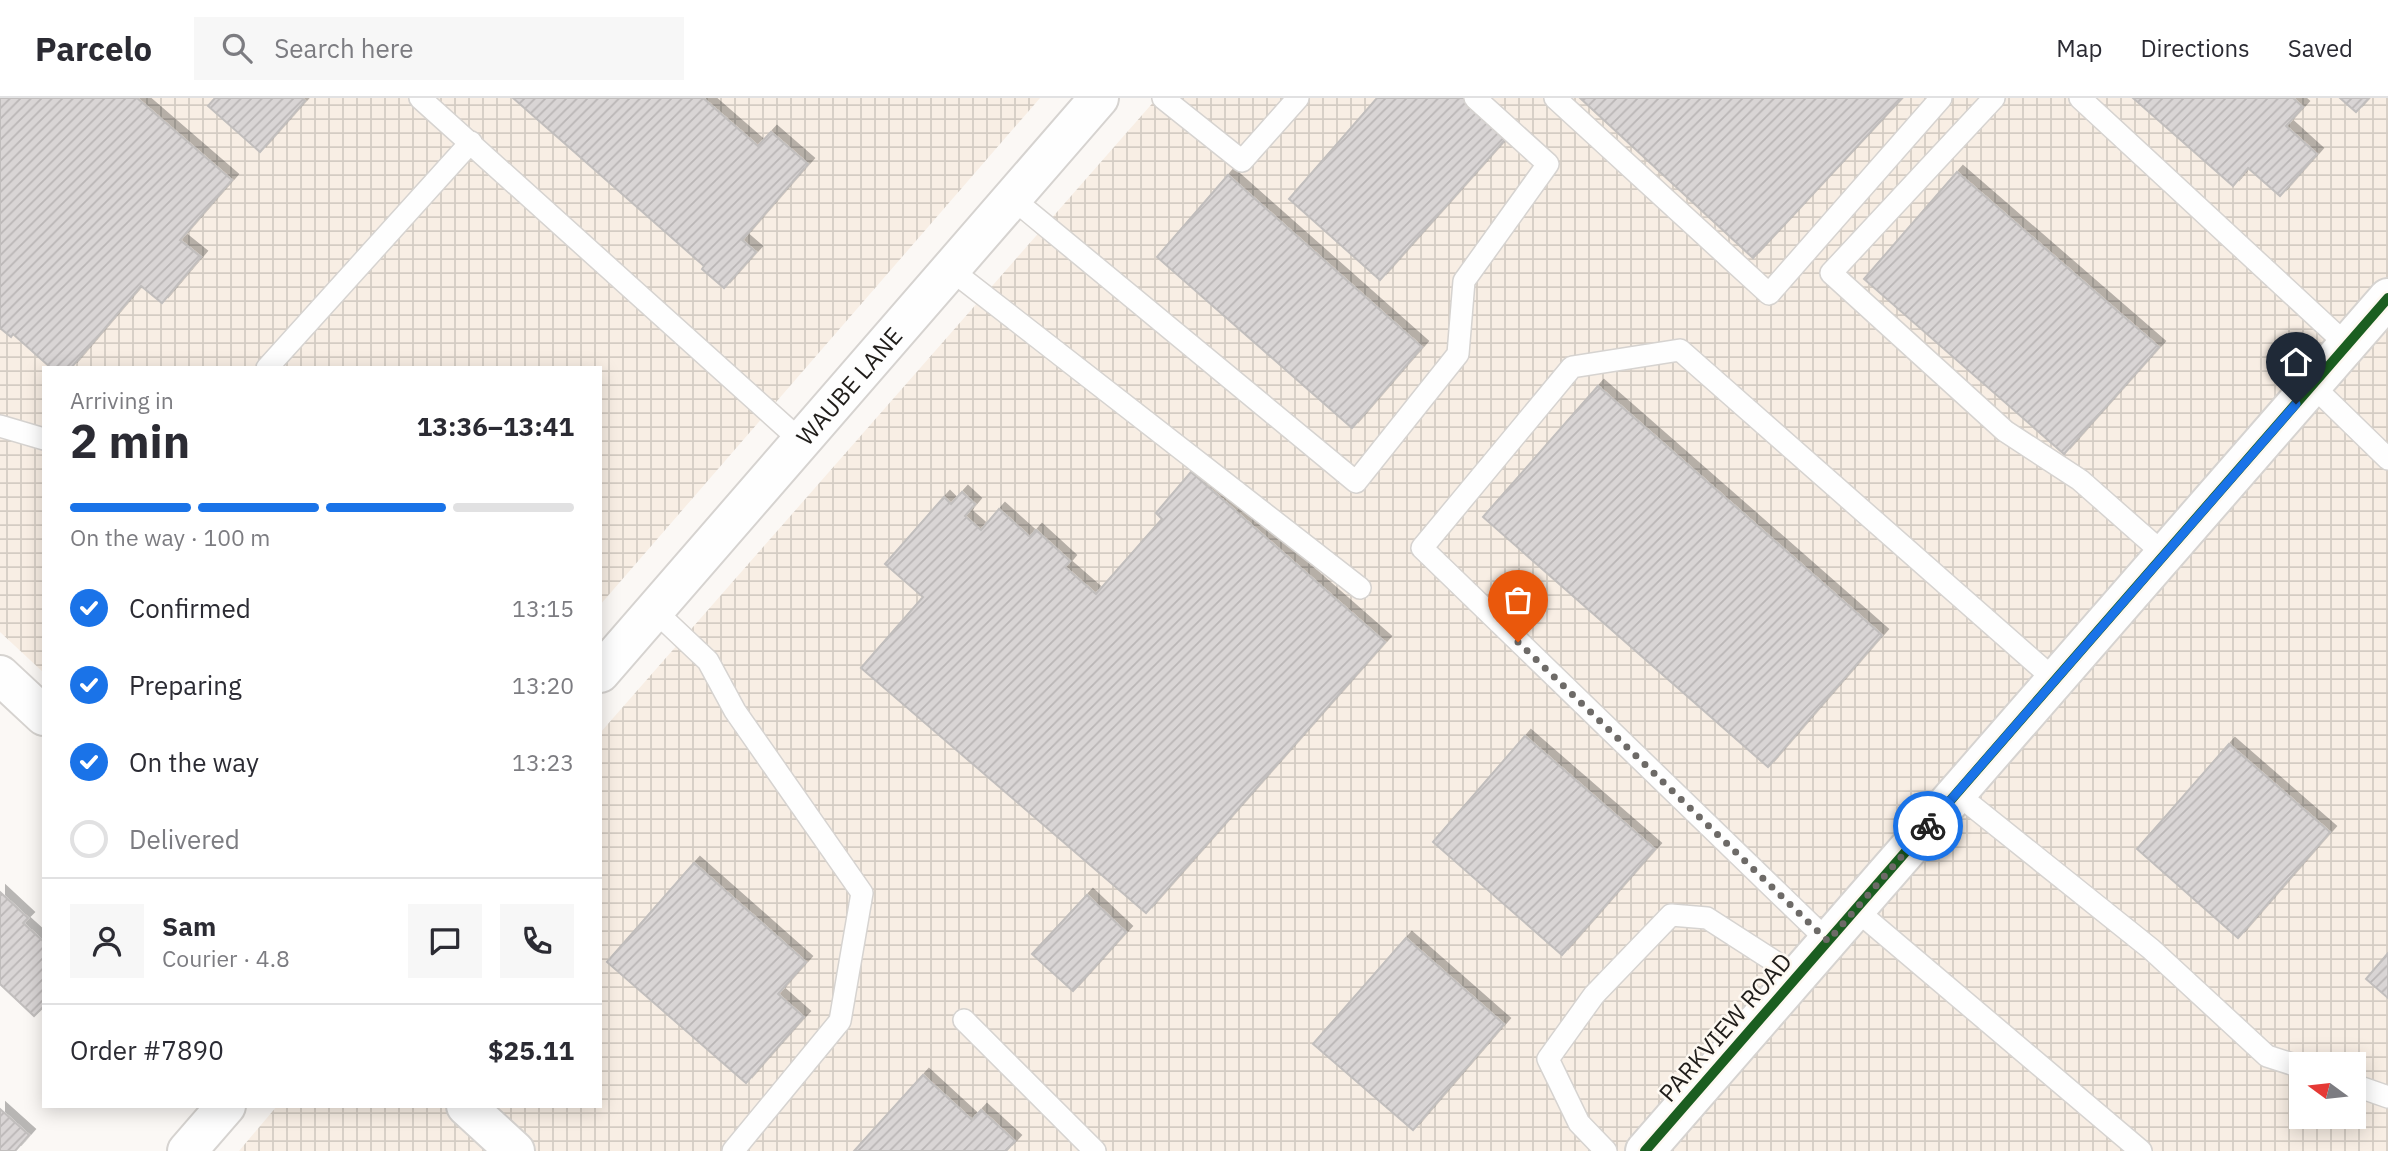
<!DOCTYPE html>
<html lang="en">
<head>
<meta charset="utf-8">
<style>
	:root { --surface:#fff; --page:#f7f7f7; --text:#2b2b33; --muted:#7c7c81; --line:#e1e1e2; --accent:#1a73e8 }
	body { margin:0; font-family:"IBM Plex Sans",sans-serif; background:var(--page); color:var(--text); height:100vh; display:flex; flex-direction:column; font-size:26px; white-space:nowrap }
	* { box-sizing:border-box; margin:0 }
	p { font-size:23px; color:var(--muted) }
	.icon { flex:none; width:38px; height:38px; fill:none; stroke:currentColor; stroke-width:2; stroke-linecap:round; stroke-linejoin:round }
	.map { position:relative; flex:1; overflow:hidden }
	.panel { position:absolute; left:42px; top:268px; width:560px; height:742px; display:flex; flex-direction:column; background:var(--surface); border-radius:0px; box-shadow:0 4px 18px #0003 }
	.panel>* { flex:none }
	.needle { width:46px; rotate:285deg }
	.tools { position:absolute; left:2289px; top:954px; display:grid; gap:14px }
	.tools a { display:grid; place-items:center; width:77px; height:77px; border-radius:0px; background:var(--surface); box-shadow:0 4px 18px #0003; font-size:35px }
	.pin { position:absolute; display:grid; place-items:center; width:60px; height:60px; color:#fff; margin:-72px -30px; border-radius:50% 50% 50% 0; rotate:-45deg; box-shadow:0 0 7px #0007 }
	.pin .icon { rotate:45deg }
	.courier { position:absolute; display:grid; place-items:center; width:70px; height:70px; margin:-35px; border:5px solid #1a73e8; border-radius:50%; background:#fff; color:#222; box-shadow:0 2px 9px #0007 }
	.head em { font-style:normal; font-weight:700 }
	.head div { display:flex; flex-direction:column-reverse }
	.head { display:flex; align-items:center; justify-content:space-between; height:119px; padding:0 28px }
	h1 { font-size:46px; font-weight:700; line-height:52px }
	.bar { display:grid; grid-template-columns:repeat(4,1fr); gap:10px 7px; align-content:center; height:84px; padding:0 28px }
	.bar i { height:9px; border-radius:5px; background:var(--line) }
	.bar .selected { background:var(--accent) }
	.bar p { grid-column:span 4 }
	.line { display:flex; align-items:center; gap:18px; padding:0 28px; border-top:2px solid var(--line) }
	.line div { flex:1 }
	.round { display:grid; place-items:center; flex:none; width:74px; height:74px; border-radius:0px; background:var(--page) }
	ol { padding:0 28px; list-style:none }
	li { display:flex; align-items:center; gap:21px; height:77px }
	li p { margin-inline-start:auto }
	li .icon { padding:7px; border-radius:50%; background:var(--accent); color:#fff; stroke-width:4 }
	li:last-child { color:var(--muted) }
	li i { width:38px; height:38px; border:4px solid var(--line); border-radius:50% }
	header { display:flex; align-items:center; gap:42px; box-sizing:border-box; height:98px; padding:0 35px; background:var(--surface); border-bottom:2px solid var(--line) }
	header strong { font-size:33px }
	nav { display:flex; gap:38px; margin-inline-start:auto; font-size:24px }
	.search { width:490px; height:63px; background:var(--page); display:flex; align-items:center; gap:18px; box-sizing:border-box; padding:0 24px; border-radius:0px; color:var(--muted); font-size:26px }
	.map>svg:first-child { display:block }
	.industrial { fill:url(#industrial-grid); fill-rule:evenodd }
	.building { fill:url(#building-hatch); stroke:#c1bebd; stroke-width:2; filter:url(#shadow) }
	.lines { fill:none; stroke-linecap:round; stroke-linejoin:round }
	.service-casing { stroke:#d6d3d0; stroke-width:24 }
	.minor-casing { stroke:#d6d3d0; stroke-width:42 }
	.secondary-casing { stroke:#d6d3d0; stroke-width:42 }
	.service { stroke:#fefefe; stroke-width:21 }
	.minor { stroke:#fefefe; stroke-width:38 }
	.secondary { stroke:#fefefe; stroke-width:38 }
	.cycleway-casing { stroke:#fef9f2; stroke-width:15 }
	.cycleway { stroke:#1b5e20; stroke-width:10 }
	.done { stroke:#6d6a67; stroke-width:7; stroke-dasharray:0 12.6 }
	.route { stroke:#1a73e8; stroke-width:9 }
	.labels { text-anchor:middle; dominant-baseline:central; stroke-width:5; stroke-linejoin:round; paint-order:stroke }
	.street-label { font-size:24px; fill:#201d1a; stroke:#fef9f2 }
</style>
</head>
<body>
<header>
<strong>Parcelo</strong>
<div class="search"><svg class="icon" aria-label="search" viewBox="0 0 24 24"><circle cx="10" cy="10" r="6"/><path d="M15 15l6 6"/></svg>Search here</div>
<nav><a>Map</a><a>Directions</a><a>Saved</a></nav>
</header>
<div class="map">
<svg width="2388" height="1053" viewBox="0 0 2388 1053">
	<defs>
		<pattern id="industrial-grid" width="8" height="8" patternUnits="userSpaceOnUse" patternTransform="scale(1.75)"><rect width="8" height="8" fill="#f8eee4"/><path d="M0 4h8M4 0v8" fill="none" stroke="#d4ccc3"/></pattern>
		<pattern id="building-hatch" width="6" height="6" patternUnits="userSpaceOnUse" patternTransform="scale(1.75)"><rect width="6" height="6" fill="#d9d5d5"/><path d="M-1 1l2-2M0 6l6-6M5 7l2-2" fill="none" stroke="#bab6b6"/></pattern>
		<filter id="shadow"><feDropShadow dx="6" dy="-6" stdDeviation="0" flood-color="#0004"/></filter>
	</defs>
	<rect width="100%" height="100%" fill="#fbf8f5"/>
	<g class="industrial">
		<polygon points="0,0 1040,0 600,507 600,270 44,270 44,575 0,534"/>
		<path d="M 1157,0 L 2388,0 L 2388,1053 L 239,1053 L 277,1008 L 600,1008 L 600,635 ZM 2301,966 L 2354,966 L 2354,1018 L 2301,1018 Z"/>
	</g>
	<g class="building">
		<polygon points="0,0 137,0 232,82 180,142 201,159 162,205 141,188 71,270 51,270 13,236 11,239 0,230"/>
		<polygon points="215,0 302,0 305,3 260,54 208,8"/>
		<polygon points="513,0 703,0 758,48 771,34 808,66 742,142 756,154 724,190 702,171 704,168"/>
		<polygon points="1377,0 1471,0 1511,35 1380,182 1289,101"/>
		<polygon points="1580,0 1902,0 1753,160"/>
		<polygon points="2133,0 2293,0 2303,9 2286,28 2317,56 2280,98 2248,70 2233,88"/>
		<polygon points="2340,0 2369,0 2356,14"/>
		<polygon points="1957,74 2159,249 2064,356 1864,181"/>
		<polygon points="1228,77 1422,249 1352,330 1157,159"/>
		<polygon points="1598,288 1882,537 1768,669 1483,419"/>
		<polygon points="1191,374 1385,544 1146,815 861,570 923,499 885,466 944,399 951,406 962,394 975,406 965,418 981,432 999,411 1030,439 1036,432 1070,463 1065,469 1096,496 1162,421 1156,415"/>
		<polygon points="1525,638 1655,751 1562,857 1433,744"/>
		<polygon points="2229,646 2330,734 2238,840 2137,751"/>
		<polygon points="694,765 806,864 778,896 804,919 746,985 607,864"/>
		<polygon points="0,794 28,820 23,825 44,844 44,908 34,918 0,886"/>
		<polygon points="1087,797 1126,834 1073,893 1032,856"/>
		<polygon points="1406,840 1504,926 1413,1032 1313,946"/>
		<polygon points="2388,855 2388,900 2366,881"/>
		<polygon points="923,977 972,1022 981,1012 1015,1043 1006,1053 854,1053"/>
		<polygon points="0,1011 29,1037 15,1053 0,1053"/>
	</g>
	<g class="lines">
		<g class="service-casing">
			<g id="service">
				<polyline points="420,0 801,343"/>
				<polyline points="1163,0 1242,63 1298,0"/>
				<polyline points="1555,0 1769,196 1941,0"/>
				<polyline points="1994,0 1831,175 2005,333 2080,382 2164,456"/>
				<polyline points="2080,0 2347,247"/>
				<polyline points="1012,100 1356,384 1458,256 1464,183 1548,66 1475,0"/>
				<polyline points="950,171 1360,490"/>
				<polyline points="267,270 471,44"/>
				<polyline points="2312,287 2388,361"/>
				<polyline points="0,328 44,341"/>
				<polyline points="655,513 708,563 735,613 862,795 840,923 733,1053"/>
				<polyline points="1956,695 2151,851 2267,958 2301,969"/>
				<polyline points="1855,811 2141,1053"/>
				<polyline points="1828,843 1422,450 1572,269 1680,252 2055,582"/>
				<polyline points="964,922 1095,1053"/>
				<polyline points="2354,987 2388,999"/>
				<polyline points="1606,1053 1579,1025 1548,961 1594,897 1671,817 1707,820 1797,878"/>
			</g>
		</g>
		<g class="minor-casing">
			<g id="minor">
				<polyline points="0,577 44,618"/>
				<polyline points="466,1008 515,1053"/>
				<polyline points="1645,1053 2388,200"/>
			</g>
		</g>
		<g class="secondary-casing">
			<g id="secondary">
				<path id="s1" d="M 600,575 L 1099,0"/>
				<polyline points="187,1053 226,1008"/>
			</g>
		</g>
		<use href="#service" class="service"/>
		<use href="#minor" class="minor"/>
		<use href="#secondary" class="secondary"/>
		<g class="cycleway-casing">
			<polyline id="cycleway" points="1645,1053 2388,200"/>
		</g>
		<use href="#cycleway" class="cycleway"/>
	</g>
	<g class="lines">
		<polyline class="done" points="1518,544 1828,843 1928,728"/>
		<polyline class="route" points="1928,728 2296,306"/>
	</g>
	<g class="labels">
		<g class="street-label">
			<text stroke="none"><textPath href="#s1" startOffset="380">WAUBE LANE</textPath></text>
			<text transform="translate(1725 929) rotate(-49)">PARKVIEW ROAD</text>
		</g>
	</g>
</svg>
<div class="tools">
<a><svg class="needle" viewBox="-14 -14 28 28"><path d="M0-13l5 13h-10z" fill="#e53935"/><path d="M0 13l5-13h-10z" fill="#7c7c81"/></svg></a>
</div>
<div class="pin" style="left:1518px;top:544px;background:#ea580c"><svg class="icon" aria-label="bag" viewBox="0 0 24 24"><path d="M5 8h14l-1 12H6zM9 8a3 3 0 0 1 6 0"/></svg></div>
<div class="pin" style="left:2296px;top:306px;background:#1f2937"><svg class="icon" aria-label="home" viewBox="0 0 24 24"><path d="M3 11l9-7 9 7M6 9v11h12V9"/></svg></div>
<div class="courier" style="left:1928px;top:728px"><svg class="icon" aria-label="bike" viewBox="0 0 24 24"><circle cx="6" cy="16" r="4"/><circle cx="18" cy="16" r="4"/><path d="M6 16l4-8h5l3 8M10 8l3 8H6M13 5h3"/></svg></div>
<section class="panel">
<div class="head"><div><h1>2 min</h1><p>Arriving in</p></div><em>13:36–13:41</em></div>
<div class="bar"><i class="selected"></i><i class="selected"></i><i class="selected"></i><i></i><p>On the way · 100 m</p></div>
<ol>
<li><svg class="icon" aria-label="check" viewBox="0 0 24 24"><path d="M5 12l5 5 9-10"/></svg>Confirmed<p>13:15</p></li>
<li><svg class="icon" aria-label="check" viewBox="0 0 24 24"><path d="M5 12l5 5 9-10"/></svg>Preparing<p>13:20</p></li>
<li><svg class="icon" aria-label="check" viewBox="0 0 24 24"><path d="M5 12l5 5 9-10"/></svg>On the way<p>13:23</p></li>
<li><i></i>Delivered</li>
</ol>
<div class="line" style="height:126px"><a class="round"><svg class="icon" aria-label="person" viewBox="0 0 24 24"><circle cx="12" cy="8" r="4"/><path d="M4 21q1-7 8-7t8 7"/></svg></a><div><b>Sam</b><p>Courier · 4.8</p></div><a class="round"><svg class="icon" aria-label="chat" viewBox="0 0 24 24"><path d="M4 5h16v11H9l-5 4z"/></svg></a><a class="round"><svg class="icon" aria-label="phone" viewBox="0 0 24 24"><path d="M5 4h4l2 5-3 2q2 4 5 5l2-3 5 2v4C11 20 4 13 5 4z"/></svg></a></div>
<div class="line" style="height:91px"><div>Order #7890</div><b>$25.11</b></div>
</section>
</div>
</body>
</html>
